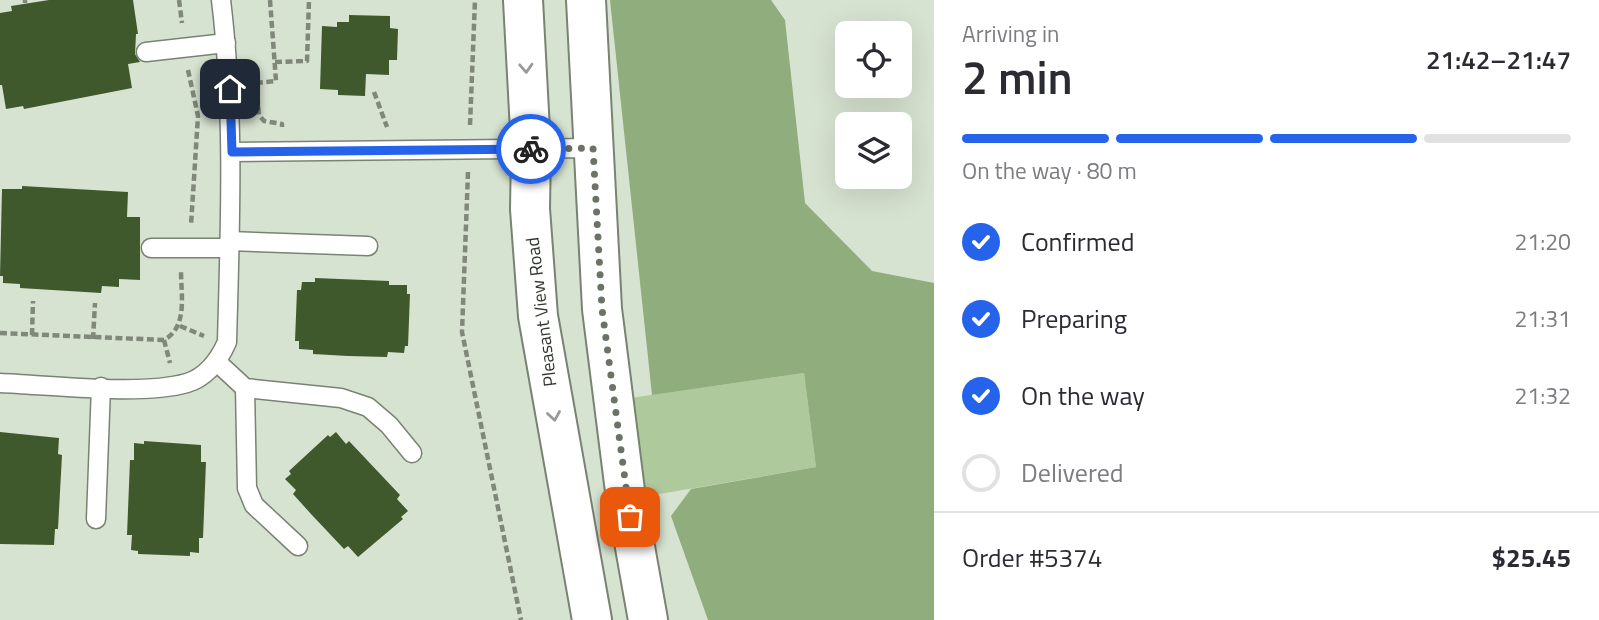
<!DOCTYPE html>
<html lang="en">
<head>
<meta charset="utf-8">
<style>
	:root { --surface:#fff; --page:#f7f7f7; --text:#2b2b33; --muted:#7c7c81; --line:#e1e1e2; --accent:#2563eb }
	body { margin:0; font-family:"Titillium Web",sans-serif; background:var(--page); color:var(--text); height:100vh; display:flex; flex-direction:column; font-size:26px; white-space:nowrap }
	* { box-sizing:border-box; margin:0 }
	p { font-size:23px; color:var(--muted) }
	.icon { flex:none; width:38px; height:38px; fill:none; stroke:currentColor; stroke-width:2; stroke-linecap:round; stroke-linejoin:round }
	.map { position:relative; flex:1; overflow:hidden }
	.sheet { display:flex; flex-direction:column; background:var(--surface); width:665px }
	.sheet>* { flex:none }
	.buttons { position:absolute; left:835px; top:21px; display:grid; gap:14px }
	.buttons a { display:grid; place-items:center; width:77px; height:77px; border-radius:10px; background:var(--surface); box-shadow:0 7px 28px #0002; font-size:35px }
	.pin { position:absolute; display:grid; place-items:center; width:60px; height:60px; color:#fff; margin:-30px; border-radius:14px; box-shadow:0 4px 10px #0006 }
	.courier { position:absolute; display:grid; place-items:center; width:70px; height:70px; margin:-35px; border:5px solid #2563eb; border-radius:50%; background:#fff; color:#222; box-shadow:0 2px 9px #0007 }
	.headline em { font-style:normal; font-weight:600 }
	.headline div { display:flex; flex-direction:column-reverse }
	.headline { display:flex; align-items:center; justify-content:space-between; height:119px; padding:0 28px }
	h1 { font-size:46px; font-weight:600; line-height:52px }
	.bar { display:grid; grid-template-columns:repeat(4,1fr); gap:10px 7px; align-content:center; height:84px; padding:0 28px }
	.bar i { height:9px; border-radius:5px; background:var(--line) }
	.bar .selected { background:var(--accent) }
	.bar p { grid-column:span 4 }
	.line { display:flex; align-items:center; gap:18px; padding:0 28px; border-top:2px solid var(--line) }
	.line div { flex:1 }
	ol { padding:0 28px; list-style:none }
	li { display:flex; align-items:center; gap:21px; height:77px }
	li p { margin-inline-start:auto }
	li .icon { padding:7px; border-radius:50%; background:var(--accent); color:#fff; stroke-width:4 }
	li:last-child { color:var(--muted) }
	li i { width:38px; height:38px; border:4px solid var(--line); border-radius:50% }
	main { display:flex; flex:1; min-height:0 }
	.map>svg:first-child { display:block }
	.green { fill:#aeca9c }
	.forest { fill:#90ad7e }
	.building { fill:#3f592d }
	.lines { fill:none; stroke-linecap:round; stroke-linejoin:round }
	.lane-casing { stroke:#788372; stroke-width:21 }
	.secondary-casing { stroke:#788372; stroke-width:42 }
	.path { stroke:#80887b; stroke-width:4.5; stroke-dasharray:7 3.5; stroke-linecap:butt }
	.lane { stroke:#fff; stroke-width:18 }
	.secondary { stroke:#fff; stroke-width:38 }
	.oneway { stroke:#989a96 }
	.done { stroke:#6b7367; stroke-width:7; stroke-dasharray:0 12.6 }
	.route { stroke:#2563eb; stroke-width:9 }
	.labels { text-anchor:middle; dominant-baseline:central; stroke-width:7; stroke-linejoin:round; paint-order:stroke }
	.street-label { font-size:18px; fill:#31362e; stroke:#fff }
</style>
</head>
<body>
<main>
<div class="map">
<svg width="934" height="620" viewBox="0 0 934 620">
	<rect width="100%" height="100%" fill="#d7e3d1"/>
	<polygon class="green" points="804,373 816,467 642,497 630,398"/>
	<polygon class="forest" points="610,0 771,0 785,20 805,203 872,271 934,283 934,620 708,620 671,516 691,489 816,467 804,373 652,395"/>
	<g class="building">
		<polygon points="49,0 133,0 138,34 136,34 135,54 140,62 128,64 132,88 24,109 23,106 6,109 2,85 0,85 0,13 12,11 11,6"/>
		<polygon points="349,15 390,16 390,28 398,29 397,60 389,60 389,75 366,74 365,96 338,95 338,90 320,89 322,26 337,27 337,22 349,22"/>
		<polygon points="22,186 128,192 127,217 140,217 140,280 119,279 119,287 102,286 101,293 20,288 20,284 3,283 3,276 0,276 2,189 22,189"/>
		<polygon points="315,278 389,281 389,285 407,285 407,294 410,294 408,346 405,346 404,353 388,352 387,357 348,356 313,354 313,350 299,349 299,341 295,341 297,290 301,290 302,282 315,282"/>
		<polygon points="0,432 59,438 58,454 62,455 58,529 55,529 54,545 0,544"/>
		<polygon points="336,432 346,444 349,441 400,495 397,499 408,511 401,517 403,519 358,557 348,546 344,549 311,514 293,494 296,490 285,479 291,474 289,471 328,435 330,437"/>
		<polygon points="144,441 201,445 201,462 206,462 203,538 199,538 199,553 190,552 190,556 138,554 138,551 131,550 132,535 127,535 130,460 134,460 134,443 144,444"/>
	</g>
	<g class="lines">
		<g class="lane-casing">
			<g id="lane">
				<polyline points="146,52 226,43"/>
				<polyline points="232,152 593,148"/>
				<polyline points="229,241 368,246"/>
				<polyline points="151,248 229,248"/>
				<polyline points="218,363 245,388 341,398 368,407 389,425 412,453"/>
				<path d="M 0,383 C 50,385 142,396 187,383 C 207,377 219,360 227,342 C 230,227 235,114 221,0"/>
				<polyline points="245,388 247,488 254,505 298,546"/>
				<polyline points="96,519 101,387"/>
			</g>
		</g>
		<g class="secondary-casing">
			<g id="secondary">
				<polyline points="523,0 531,149 530,209 538,316 592,620"/>
				<polyline points="586,0 602,309 625,491 648,620"/>
			</g>
		</g>
		<g class="path">
			<polyline points="25,0 25,3"/>
			<polyline points="179,0 182,23"/>
			<polyline points="270,0 276,81 256,83 259,115 264,121 282,124 282,127"/>
			<polyline points="275,62 307,61 309,0"/>
			<polyline points="188,70 198,116 191,225"/>
			<polyline points="374,92 387,127"/>
			<polyline points="470,125 475,0"/>
			<polyline points="468,172 462,332 521,620"/>
			<polyline points="180,326 204,336"/>
			<path d="M 0,333 L 164,340 C 188,327 181,296 181,270"/>
			<polyline points="32,335 33,301"/>
			<polyline points="93,339 95,303"/>
			<polyline points="164,340 170,363"/>
		</g>
		<use href="#lane" class="lane"/>
		<use href="#secondary" class="secondary"/>
	</g>
	<defs><path id="oneway-chevron" d="M-2-3.5L2.5 0L-2 3.5" fill="none" stroke-width="1.6" stroke-linecap="round" stroke-linejoin="round" transform="scale(1.75)"/></defs>
	<g class="oneway">
		<use href="#oneway-chevron" transform="translate(526 68) rotate(87)"/>
		<use href="#oneway-chevron" transform="translate(554 416) rotate(81)"/>
	</g>
	<g class="lines">
		<polyline class="done" points="531,149 593,148 602,309 630,517"/>
		<polyline class="route" points="230,89 232,152 531,149"/>
	</g>
	<g class="labels">
		<g class="street-label">
			<text transform="translate(541 312) rotate(-97)">Pleasant View Road</text>
		</g>
	</g>
</svg>
<div class="buttons">
<a><svg class="icon" aria-label="locate" viewBox="0 0 24 24"><circle cx="12" cy="12" r="6"/><path d="M12 2v4M12 18v4M2 12h4M18 12h4"/></svg></a>
<a><svg class="icon" aria-label="layers" viewBox="0 0 24 24"><path d="M12 4l9 5-9 5-9-5zM3 14l9 5 9-5"/></svg></a>
</div>
<div class="pin" style="left:630px;top:517px;background:#ea580c"><svg class="icon" aria-label="bag" viewBox="0 0 24 24"><path d="M5 8h14l-1 12H6zM9 8a3 3 0 0 1 6 0"/></svg></div>
<div class="pin" style="left:230px;top:89px;background:#1f2937"><svg class="icon" aria-label="home" viewBox="0 0 24 24"><path d="M3 11l9-7 9 7M6 9v11h12V9"/></svg></div>
<div class="courier" style="left:531px;top:149px"><svg class="icon" aria-label="bike" viewBox="0 0 24 24"><circle cx="6" cy="16" r="4"/><circle cx="18" cy="16" r="4"/><path d="M6 16l4-8h5l3 8M10 8l3 8H6M13 5h3"/></svg></div>
</div>
<section class="sheet">
<div class="headline"><div><h1>2 min</h1><p>Arriving in</p></div><em>21:42–21:47</em></div>
<div class="bar"><i class="selected"></i><i class="selected"></i><i class="selected"></i><i></i><p>On the way · 80 m</p></div>
<ol>
<li><svg class="icon" aria-label="check" viewBox="0 0 24 24"><path d="M5 12l5 5 9-10"/></svg>Confirmed<p>21:20</p></li>
<li><svg class="icon" aria-label="check" viewBox="0 0 24 24"><path d="M5 12l5 5 9-10"/></svg>Preparing<p>21:31</p></li>
<li><svg class="icon" aria-label="check" viewBox="0 0 24 24"><path d="M5 12l5 5 9-10"/></svg>On the way<p>21:32</p></li>
<li><i></i>Delivered</li>
</ol>
<div class="line" style="height:91px"><div>Order #5374</div><b>$25.45</b></div>
</section>
</main>
</body>
</html>
